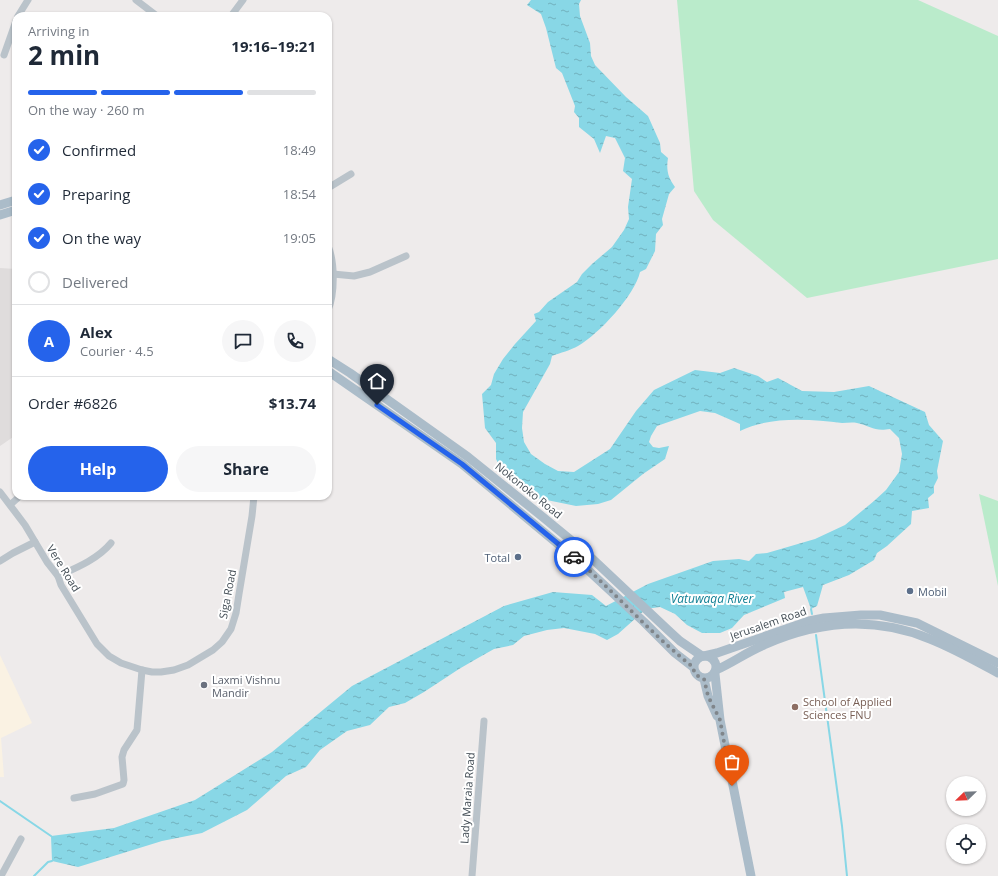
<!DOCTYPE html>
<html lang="en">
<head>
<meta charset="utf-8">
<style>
	:root { --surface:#fff; --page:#f6f6f7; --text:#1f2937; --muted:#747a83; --line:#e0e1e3; --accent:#2563eb }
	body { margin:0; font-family:"Open Sans",sans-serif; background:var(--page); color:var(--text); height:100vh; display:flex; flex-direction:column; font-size:15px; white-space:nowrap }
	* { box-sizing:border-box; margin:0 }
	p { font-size:13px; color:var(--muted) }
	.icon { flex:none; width:22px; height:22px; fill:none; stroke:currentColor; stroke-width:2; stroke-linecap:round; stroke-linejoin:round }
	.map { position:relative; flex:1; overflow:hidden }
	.panel { position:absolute; left:12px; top:12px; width:320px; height:488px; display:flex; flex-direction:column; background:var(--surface); border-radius:12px; box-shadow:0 1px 3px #0004 }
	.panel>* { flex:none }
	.needle { width:26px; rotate:247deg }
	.buttons { position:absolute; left:946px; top:776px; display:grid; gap:8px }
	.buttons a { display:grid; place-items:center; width:40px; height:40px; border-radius:50%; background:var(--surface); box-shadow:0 1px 3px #0004; font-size:20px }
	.pin { position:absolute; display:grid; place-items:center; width:34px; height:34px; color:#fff; margin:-41px -17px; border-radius:50% 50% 50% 0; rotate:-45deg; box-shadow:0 0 4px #0007 }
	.pin .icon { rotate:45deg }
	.courier { position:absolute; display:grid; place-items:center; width:40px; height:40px; margin:-20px; border:3px solid #2563eb; border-radius:50%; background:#fff; color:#222; box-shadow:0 1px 5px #0007 }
	.head em { font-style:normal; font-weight:700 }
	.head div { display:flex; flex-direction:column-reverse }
	.head { display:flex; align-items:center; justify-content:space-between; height:68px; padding:0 16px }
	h1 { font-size:26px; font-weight:700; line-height:30px }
	.bar { display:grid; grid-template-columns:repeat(4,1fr); gap:6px 4px; align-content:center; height:48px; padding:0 16px }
	.bar i { height:5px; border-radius:3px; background:var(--line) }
	.bar .current { background:var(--accent) }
	.bar p { grid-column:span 4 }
	.line { display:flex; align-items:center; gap:10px; padding:0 16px; border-top:1px solid var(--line) }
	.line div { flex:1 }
	.round { display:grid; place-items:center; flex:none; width:42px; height:42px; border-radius:21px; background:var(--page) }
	ol { padding:0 16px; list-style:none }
	li { display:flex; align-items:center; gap:12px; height:44px }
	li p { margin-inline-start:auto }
	li .icon { padding:4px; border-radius:50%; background:var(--accent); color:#fff; stroke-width:4 }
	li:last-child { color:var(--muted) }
	li i { width:22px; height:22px; border:2px solid var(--line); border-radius:50% }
	.action { display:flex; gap:8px; margin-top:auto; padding:8px 16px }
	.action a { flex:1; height:46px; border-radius:24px; background:var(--accent); color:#fff; font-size:16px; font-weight:700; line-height:46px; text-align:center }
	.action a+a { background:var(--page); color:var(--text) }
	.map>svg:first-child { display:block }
	.commercial { fill:#faf2e3 }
	.education { fill:#dfdcdc }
	.grass { fill:#baebcb }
	.water { fill:url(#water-ripples) }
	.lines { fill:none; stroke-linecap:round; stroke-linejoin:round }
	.stream { stroke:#88d7e6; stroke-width:2 }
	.minor { stroke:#bac3ca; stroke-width:7 }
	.major { stroke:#abbcc9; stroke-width:9 }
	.done { stroke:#80868b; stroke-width:4; stroke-dasharray:0 7.2 }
	.route { stroke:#2563eb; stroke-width:5 }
	.service-dot { fill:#5c6f8a; stroke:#fff; stroke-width:1.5 }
	.worship-dot { fill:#6b7280; stroke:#fff; stroke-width:1.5 }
	.education-dot { fill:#8d6e63; stroke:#fff; stroke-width:1.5 }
	.labels { text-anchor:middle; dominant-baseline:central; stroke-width:4; stroke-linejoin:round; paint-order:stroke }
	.street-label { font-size:11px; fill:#454f57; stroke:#fff }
	.service-label { font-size:11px; fill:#4e5e75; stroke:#fff; text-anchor:end }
	.worship-label { font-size:11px; fill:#5b616d; stroke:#fff; text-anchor:start }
	.education-label { font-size:11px; fill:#785e54; stroke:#fff; text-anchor:start }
	.water-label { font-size:12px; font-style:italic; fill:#128095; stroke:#fff }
</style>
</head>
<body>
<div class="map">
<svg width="998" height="876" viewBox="0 0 998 876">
	<defs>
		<pattern id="water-ripples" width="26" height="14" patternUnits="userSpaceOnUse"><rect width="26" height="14" fill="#88d7e6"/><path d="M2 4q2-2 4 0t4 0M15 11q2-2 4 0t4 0" fill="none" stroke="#71b1bd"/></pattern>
	</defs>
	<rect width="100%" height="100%" fill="#eeebeb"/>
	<polygon class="commercial" points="0,655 32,723 1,738 4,777 0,777"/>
	<polygon class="education" points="0,268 16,269 16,435 0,446"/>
	<g class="grass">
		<polygon points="677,0 918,0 998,36 998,259 807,298 713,220 694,191"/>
		<polygon points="979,494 998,501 998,586"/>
	</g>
	<path class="water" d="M 531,0 L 581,0 L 579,4 L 580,16 L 590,43 L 591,56 L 595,65 L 626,97 L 648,116 L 660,143 L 661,152 L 668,158 C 666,170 668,178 675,187 L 669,194 L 662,219 L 663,225 L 656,234 L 655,251 L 646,269 L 640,272 C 635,295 599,334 578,346 C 571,350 560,353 552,356 L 550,364 L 523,412 L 522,428 L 524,442 L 531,454 L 545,464 L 558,471 L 574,472 L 610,449 L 636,411 L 654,390 L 695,370 L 720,373 L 734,368 L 758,376 L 767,382 L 778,378 L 802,391 L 834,392 L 869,386 L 925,412 L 929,425 L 943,441 L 937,471 L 938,478 L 934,486 L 934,493 L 928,498 L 929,508 L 912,511 L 911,524 L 887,546 L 877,553 L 874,560 L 849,575 L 823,585 L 817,606 L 811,609 L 803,587 L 784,592 L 785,598 L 744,615 L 732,628 L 720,633 L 702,633 L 687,625 L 675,614 L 660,607 L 646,609 L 618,634 L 607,640 L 595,634 L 564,628 L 547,630 L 524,636 L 513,645 L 494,649 L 478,658 L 459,669 L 424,692 L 405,703 L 389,707 L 370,725 L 347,731 L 320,750 L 306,767 L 286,776 L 247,810 L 202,833 L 162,841 L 78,867 L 52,861 L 51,836 L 114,828 L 195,800 L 272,752 L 352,686 L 504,606 L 553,592 L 592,595 L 606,606 L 648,584 L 713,561 L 739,559 L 749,561 L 756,554 L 767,553 L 815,539 L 845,525 L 874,501 L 886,490 L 899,472 L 902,454 L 899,438 L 890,429 C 874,432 871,426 857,423 C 852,422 847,423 842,423 C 810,419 770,416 740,431 L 740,424 L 715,413 L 700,411 L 657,426 L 651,436 L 649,442 L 653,447 L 659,448 L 669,446 L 665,459 L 643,474 L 611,500 L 598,504 L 576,506 L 532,497 L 501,469 L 496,459 L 496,443 L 485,428 L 482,394 L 491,385 L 494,374 L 503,359 L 515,344 L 536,321 L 534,314 L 539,312 L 548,302 L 577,282 L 582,274 L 592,264 L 612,247 L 624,230 L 629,219 L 628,207 L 632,179 L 623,171 L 625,158 L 615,138 L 606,136 L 600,153 L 594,139 L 579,127 L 579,118 L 574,112 L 575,106 L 562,73 L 556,68 L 546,28 L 541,14 L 527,5 Z"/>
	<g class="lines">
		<g class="stream">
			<polyline points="811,609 812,614"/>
			<polyline points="816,635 842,826 847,876"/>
			<polyline points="0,801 51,836"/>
			<polyline points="34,876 48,862 52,861"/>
		</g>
		<g class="minor">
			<polyline points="136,0 157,16"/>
			<polyline points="18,16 28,0"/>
			<polyline points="231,16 243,0"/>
			<polyline points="4,55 16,21"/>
			<polyline points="328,188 351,174"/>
			<path d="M 328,246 C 335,262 335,294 328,310"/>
			<polyline points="333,274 354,276 370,272 406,256"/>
			<polyline points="0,492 25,525 47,562 58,576 61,585 97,644 109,656 121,663 142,670 152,672 161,672 174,670 188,665 213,650 222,642 231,629 236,613 239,594 252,516 254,496"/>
			<polyline points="11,504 20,496"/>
			<polyline points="0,561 13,553 35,542"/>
			<path d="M 58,576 C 76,568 98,559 111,543"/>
			<polyline points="74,798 95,794 123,784 124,780 122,757 124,750 137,730 142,670"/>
			<polyline points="1,876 21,839"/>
			<polyline points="472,876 484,721"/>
		</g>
		<g class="major">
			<polyline points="0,205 16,200"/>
			<polyline points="0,215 16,210"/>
			<polyline points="328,359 350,373 468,457 544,518 583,550 668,630 680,641 702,656"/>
			<polyline points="328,371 462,464 576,559 644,622 675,653 693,667"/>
			<circle cx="705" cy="667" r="11"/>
			<polyline points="704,656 717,653 809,621 824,618 861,615 880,615 917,623 998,663"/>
			<path d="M 716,670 C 732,663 747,652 764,645 C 818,621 874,616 930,639 C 953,648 976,661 998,673"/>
			<polyline points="715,674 720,720 751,876"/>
			<polyline points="704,679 708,696 717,716"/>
		</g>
	</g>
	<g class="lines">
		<path class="done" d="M 574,557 C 615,592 651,634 693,667 C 694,674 698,677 704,679 L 708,696 L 720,720 L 732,786"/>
		<polyline class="route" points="377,405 462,464 574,557"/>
	</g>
	<g class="service-dot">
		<circle cx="518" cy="557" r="4"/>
		<circle cx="910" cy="591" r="4"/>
	</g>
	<circle class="worship-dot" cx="204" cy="685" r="4"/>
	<circle class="education-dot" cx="795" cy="707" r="4"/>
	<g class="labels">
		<g class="street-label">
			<text transform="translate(529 490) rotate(39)">Nokonoko Road</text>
			<text transform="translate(64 568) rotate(58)">Vere Road</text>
			<text transform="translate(227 594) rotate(-79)">Siga Road</text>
			<text transform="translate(768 623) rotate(-19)">Jerusalem Road</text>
			<text transform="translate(467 798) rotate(-86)">Lady Maraia Road</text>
		</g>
		<g class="service-label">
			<text x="510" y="557">Total</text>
			<text x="918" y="591" text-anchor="start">Mobil</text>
		</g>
		<g class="worship-label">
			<text x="212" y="679">Laxmi Vishnu<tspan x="212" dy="13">Mandir</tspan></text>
		</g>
		<g class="education-label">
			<text x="803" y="701">School of Applied<tspan x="803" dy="13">Sciences FNU</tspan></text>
		</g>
		<g class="water-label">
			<text x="712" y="598">Vatuwaqa River</text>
		</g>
	</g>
</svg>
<div class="buttons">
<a><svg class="needle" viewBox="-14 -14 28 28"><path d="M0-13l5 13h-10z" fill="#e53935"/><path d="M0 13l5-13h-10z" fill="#747a83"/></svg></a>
<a><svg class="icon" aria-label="locate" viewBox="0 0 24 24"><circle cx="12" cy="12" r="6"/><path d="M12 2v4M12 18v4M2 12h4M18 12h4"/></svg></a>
</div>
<div class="pin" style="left:732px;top:786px;background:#ea580c"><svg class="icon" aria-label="bag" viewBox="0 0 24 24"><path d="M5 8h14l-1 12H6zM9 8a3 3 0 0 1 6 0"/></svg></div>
<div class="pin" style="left:377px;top:405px;background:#1f2937"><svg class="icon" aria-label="home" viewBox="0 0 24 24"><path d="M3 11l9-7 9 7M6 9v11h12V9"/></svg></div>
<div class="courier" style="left:574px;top:557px"><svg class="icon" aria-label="car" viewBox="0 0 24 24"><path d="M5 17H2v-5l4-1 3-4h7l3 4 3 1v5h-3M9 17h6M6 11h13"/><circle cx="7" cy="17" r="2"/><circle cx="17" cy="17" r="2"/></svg></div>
<section class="panel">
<div class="head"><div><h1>2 min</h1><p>Arriving in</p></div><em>19:16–19:21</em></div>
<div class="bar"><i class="current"></i><i class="current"></i><i class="current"></i><i></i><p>On the way · 260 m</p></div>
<ol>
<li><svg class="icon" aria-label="check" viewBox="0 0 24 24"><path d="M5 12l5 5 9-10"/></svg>Confirmed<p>18:49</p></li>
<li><svg class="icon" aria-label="check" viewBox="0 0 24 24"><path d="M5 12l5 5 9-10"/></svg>Preparing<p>18:54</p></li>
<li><svg class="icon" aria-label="check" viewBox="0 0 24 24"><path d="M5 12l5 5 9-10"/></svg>On the way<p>19:05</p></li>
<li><i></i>Delivered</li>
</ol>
<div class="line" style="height:72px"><b class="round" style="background:var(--accent);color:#fff">A</b><div><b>Alex</b><p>Courier · 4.5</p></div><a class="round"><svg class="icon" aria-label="chat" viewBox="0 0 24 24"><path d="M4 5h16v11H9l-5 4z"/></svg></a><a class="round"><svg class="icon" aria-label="phone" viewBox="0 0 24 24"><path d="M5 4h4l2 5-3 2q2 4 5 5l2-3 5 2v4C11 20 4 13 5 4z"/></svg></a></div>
<div class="line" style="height:52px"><div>Order #6826</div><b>$13.74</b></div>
<div class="action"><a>Help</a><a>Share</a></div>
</section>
</div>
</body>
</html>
